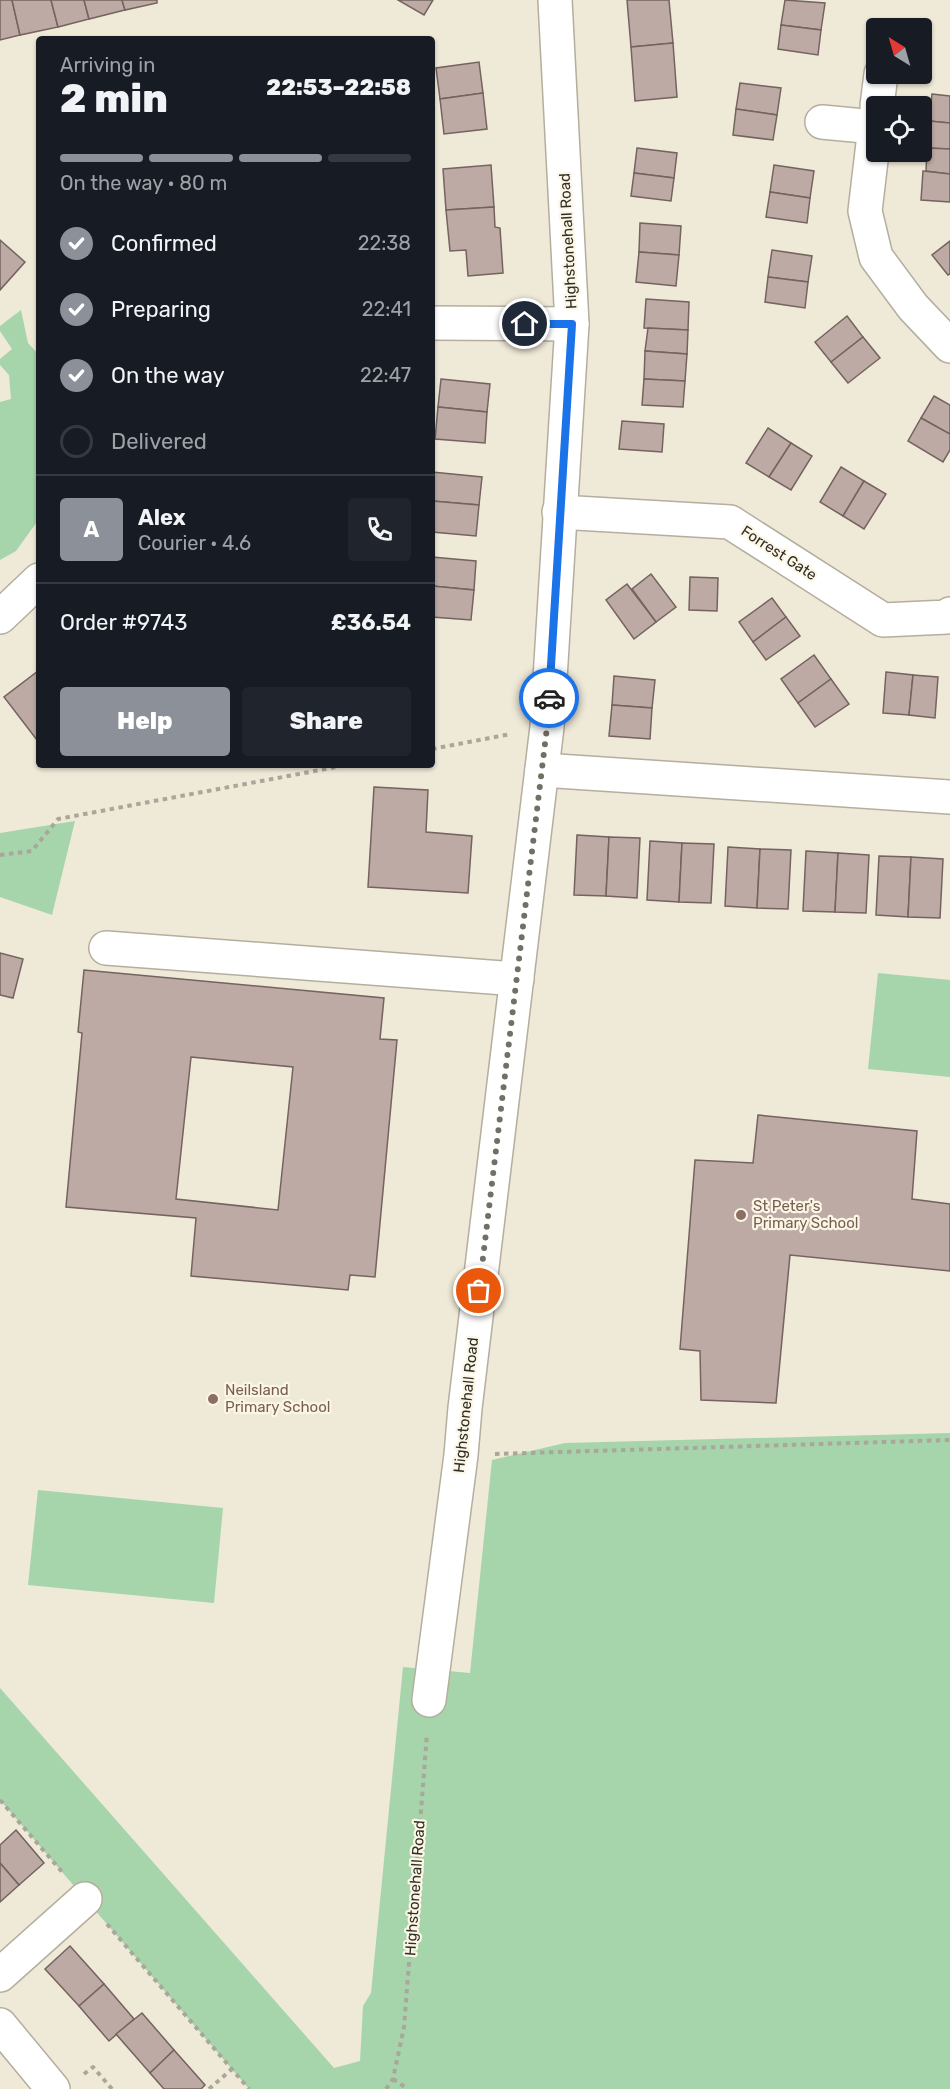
<!DOCTYPE html>
<html lang="en">
<head>
<meta charset="utf-8">
<style>
	:root { --surface:#171b24; --page:#20242c; --text:#f1f3f6; --muted:#9ea1a6; --line:#363941; --accent:#8c9099 }
	body { margin:0; font-family:Rubik,sans-serif; background:var(--page); color:var(--text); height:100vh; display:flex; flex-direction:column; font-size:22px; white-space:nowrap }
	* { box-sizing:border-box; margin:0 }
	p { font-size:20px; color:var(--muted) }
	.icon { flex:none; width:33px; height:33px; fill:none; stroke:currentColor; stroke-width:2; stroke-linecap:round; stroke-linejoin:round }
	.map { position:relative; flex:1; overflow:hidden }
	.panel { position:absolute; left:36px; top:36px; width:399px; height:732px; display:flex; flex-direction:column; background:var(--surface); border-radius:6px; box-shadow:0 2px 4px #0004 }
	.panel>* { flex:none }
	.needle { width:39px; rotate:323deg }
	.buttons { position:absolute; left:866px; top:18px; display:grid; gap:12px }
	.buttons a { display:grid; place-items:center; width:66px; height:66px; border-radius:6px; background:var(--surface); box-shadow:0 2px 4px #0004; font-size:30px }
	.pin { position:absolute; display:grid; place-items:center; width:51px; height:51px; color:#fff; margin:-26px; border:3px solid #fff; border-radius:50%; box-shadow:0 2px 6px #0007 }
	.courier { position:absolute; display:grid; place-items:center; width:60px; height:60px; margin:-30px; border:4px solid #1a73e8; border-radius:50%; background:#fff; color:#222; box-shadow:0 2px 8px #0007 }
	.head em { font-style:normal; font-weight:800 }
	.head div { display:flex; flex-direction:column-reverse }
	.head { display:flex; align-items:center; justify-content:space-between; height:102px; padding:0 24px }
	h1 { font-size:39px; font-weight:800; line-height:45px }
	.bar { display:grid; grid-template-columns:repeat(4,1fr); gap:9px 6px; align-content:center; height:72px; padding:0 24px }
	.bar i { height:8px; border-radius:4px; background:var(--line) }
	.bar .current { background:var(--accent) }
	.bar p { grid-column:span 4 }
	.line { display:flex; align-items:center; gap:15px; padding:0 24px; border-top:2px solid var(--line) }
	.line div { flex:1 }
	.round { display:grid; place-items:center; flex:none; width:63px; height:63px; border-radius:6px; background:var(--page) }
	ol { padding:0 24px; list-style:none }
	li { display:flex; align-items:center; gap:18px; height:66px }
	li p { margin-inline-start:auto }
	li .icon { padding:6px; border-radius:50%; background:var(--accent); color:#fff; stroke-width:4 }
	li:last-child { color:var(--muted) }
	li i { width:33px; height:33px; border:3px solid var(--line); border-radius:50% }
	.action { display:flex; gap:12px; margin-top:auto; padding:12px 24px }
	.action a { flex:1; height:69px; border-radius:6px; background:var(--accent); color:#fff; font-size:24px; font-weight:800; line-height:69px; text-align:center }
	.action a+a { background:var(--page); color:var(--text) }
	.map>svg:first-child { display:block }
	.green { fill:#a6d5ab }
	.building { fill:#bdaaa5; stroke:#74635e; stroke-width:1.5; fill-rule:evenodd }
	.lines { fill:none; stroke-linecap:round; stroke-linejoin:round }
	.minor-casing { stroke:#b4ae9e; stroke-width:36 }
	.path { stroke:#aaa699; stroke-width:4; stroke-dasharray:4.5 4.5; stroke-linecap:butt }
	.minor { stroke:#fff; stroke-width:33 }
	.done { stroke:#726f65; stroke-width:6; stroke-dasharray:0 10.8 }
	.route { stroke:#1a73e8; stroke-width:8 }
	.education-dot { fill:#8d6e63; stroke:#fcf6e5; stroke-width:2 }
	.labels { text-anchor:middle; dominant-baseline:central; stroke-width:4.5; stroke-linejoin:round; paint-order:stroke }
	.street-label { font-size:15px; fill:#2f2d27; stroke:#fcf6e5 }
	.education-label { font-size:15px; fill:#785e54; stroke:#fcf6e5; text-anchor:start }
</style>
</head>
<body>
<div class="map">
<svg width="950" height="2089" viewBox="0 0 950 2089">
	<rect width="100%" height="100%" fill="#efe9d8"/>
	<g class="green">
		<polygon points="21,310 28,343 39,355 39,519 16,551 0,560 0,402 11,399 9,375 0,365 0,359 12,349 0,331 0,326"/>
		<polygon points="75,821 52,915 0,897 0,833"/>
		<polygon points="878,973 950,980 950,1077 868,1069"/>
		<polygon points="950,1433 950,2089 249,2089 0,1800 0,1688 334,2068 360,2061 363,2006 371,1993 403,1667 470,1673 492,1460 565,1443"/>
		<polygon points="38,1490 223,1508 214,1603 28,1585"/>
	</g>
	<g class="building">
		<polygon points="0,0 12,0 20,35 0,40"/>
		<polygon points="12,0 51,0 58,27 20,35"/>
		<polygon points="51,0 84,0 89,19 58,27"/>
		<polygon points="84,0 122,0 125,10 89,19"/>
		<polygon points="122,0 157,0 157,3 125,10"/>
		<polygon points="398,0 433,0 424,15"/>
		<polygon points="627,0 669,0 673,43 631,47"/>
		<polygon points="785,0 825,3 821,30 781,25"/>
		<polygon points="781,25 821,30 818,55 778,49"/>
		<polygon points="673,43 677,97 635,101 631,47"/>
		<polygon points="479,62 483,93 440,99 436,68"/>
		<polygon points="740,83 781,88 777,115 736,109"/>
		<polygon points="483,93 487,129 444,134 440,99"/>
		<polygon points="932,94 950,96 950,123 929,121"/>
		<polygon points="736,109 777,115 773,140 733,135"/>
		<polygon points="929,121 950,123 950,149 927,148"/>
		<polygon points="637,148 677,153 674,178 634,173"/>
		<polygon points="927,148 950,149 950,174 926,171"/>
		<polygon points="491,165 494,207 446,210 443,169"/>
		<polygon points="774,165 814,171 810,198 770,192"/>
		<polygon points="923,171 950,174 950,202 921,200"/>
		<polygon points="634,173 674,178 671,201 631,196"/>
		<polygon points="770,192 810,198 807,223 766,217"/>
		<polygon points="494,207 495,227 500,228 503,273 468,276 466,250 450,251 446,210"/>
		<polygon points="640,223 681,226 679,255 639,252"/>
		<polygon points="0,240 25,262 0,290"/>
		<polygon points="950,241 950,274 948,275 932,255"/>
		<polygon points="772,250 812,256 808,282 768,277"/>
		<polygon points="639,252 679,255 676,286 636,282"/>
		<polygon points="768,277 808,282 805,308 765,302"/>
		<polygon points="646,299 689,302 688,330 644,328"/>
		<polygon points="847,316 863,337 831,362 815,342"/>
		<polygon points="648,328 688,330 687,354 645,351"/>
		<polygon points="863,337 880,358 848,383 831,362"/>
		<polygon points="645,351 687,354 685,381 644,379"/>
		<polygon points="441,379 490,384 487,412 438,407"/>
		<polygon points="644,379 685,381 683,407 642,405"/>
		<polygon points="934,396 950,405 950,434 921,418"/>
		<polygon points="438,407 487,412 485,443 435,439"/>
		<polygon points="921,418 950,434 950,450 943,462 908,441"/>
		<polygon points="622,421 664,424 662,452 619,449"/>
		<polygon points="768,428 791,443 769,477 746,463"/>
		<polygon points="791,443 812,456 791,490 769,477"/>
		<polygon points="841,467 864,481 843,516 820,502"/>
		<polygon points="432,472 482,477 479,505 432,501"/>
		<polygon points="864,481 886,494 864,529 843,516"/>
		<polygon points="432,501 479,505 476,536 432,532"/>
		<polygon points="432,557 476,561 474,590 432,586"/>
		<polygon points="651,574 676,607 656,622 632,589"/>
		<polygon points="690,577 718,578 717,611 689,610"/>
		<polygon points="627,584 656,622 634,639 606,600"/>
		<polygon points="432,586 474,590 471,620 432,617"/>
		<polygon points="772,598 786,617 753,642 739,622"/>
		<polygon points="786,617 800,636 766,660 753,642"/>
		<polygon points="814,655 831,679 798,703 781,679"/>
		<polygon points="38,671 39,739 37,740 4,697"/>
		<polygon points="886,672 913,675 909,715 883,713"/>
		<polygon points="913,675 938,677 935,718 909,715"/>
		<polygon points="614,676 655,680 652,708 612,705"/>
		<polygon points="831,679 849,704 815,727 798,703"/>
		<polygon points="612,705 652,708 650,739 609,736"/>
		<polygon points="374,787 428,790 426,832 472,836 468,893 368,887"/>
		<polygon points="577,835 609,837 606,896 574,895"/>
		<polygon points="609,837 640,838 637,898 606,896"/>
		<polygon points="650,841 682,843 679,902 647,900"/>
		<polygon points="682,843 714,844 711,903 679,902"/>
		<polygon points="728,847 760,849 757,908 725,906"/>
		<polygon points="760,849 791,850 788,909 757,908"/>
		<polygon points="806,851 838,853 835,912 803,911"/>
		<polygon points="838,853 869,855 866,913 835,912"/>
		<polygon points="879,856 911,857 908,917 876,915"/>
		<polygon points="911,857 943,859 940,918 908,917"/>
		<polygon points="0,953 23,959 13,998 0,995"/>
		<path d="M 84,970 L 384,998 L 380,1039 L 397,1040 L 375,1277 L 350,1275 L 348,1290 L 191,1276 L 196,1218 L 66,1207 L 82,1033 L 78,1032 ZM 191,1057 L 293,1067 L 278,1210 L 176,1199 Z"/>
		<polygon points="758,1115 917,1131 912,1199 950,1204 950,1271 790,1255 776,1403 701,1400 700,1351 680,1349 695,1160 753,1163"/>
		<polygon points="16,1830 44,1863 19,1885 0,1863 0,1845"/>
		<polygon points="0,1863 19,1885 0,1902"/>
		<polygon points="70,1946 104,1984 79,2006 45,1969"/>
		<polygon points="104,1984 134,2019 109,2041 79,2006"/>
		<polygon points="142,2013 174,2050 150,2073 116,2034"/>
		<polygon points="174,2050 205,2085 201,2089 164,2089 150,2073"/>
	</g>
	<g class="lines">
		<g class="minor-casing">
			<g id="minor">
				<polyline points="877,106 881,74"/>
				<polyline points="876,118 865,211 876,257 913,307 950,346"/>
				<polyline points="822,122 875,127"/>
				<polyline points="432,323 572,324"/>
				<polyline points="559,512 730,522 883,620 947,617 950,614"/>
				<polyline points="0,617 39,580"/>
				<polyline points="542,770 950,797"/>
				<polyline points="106,948 517,979"/>
				<polyline points="429,1700 461,1455 465,1408 547,727 572,324 555,0"/>
				<polyline points="0,1975 85,1899"/>
				<polyline points="0,2025 53,2089"/>
			</g>
		</g>
		<g class="path">
			<polyline points="432,749 511,734"/>
			<polyline points="0,855 32,851 58,819 347,765"/>
			<polyline points="495,1454 950,1440"/>
			<polyline points="0,1800 63,1873"/>
			<polyline points="107,1924 249,2089"/>
			<polyline points="84,2074 93,2067 112,2089"/>
			<polyline points="393,2079 408,2089"/>
			<polyline points="209,2089 232,2069"/>
			<polyline points="386,2089 393,2079 404,2027 427,1734"/>
		</g>
		<use href="#minor" class="minor"/>
	</g>
	<g class="lines">
		<polyline class="done" points="479,1291 547,727 549,698"/>
		<polyline class="route" points="525,324 572,324 549,698"/>
	</g>
	<g class="education-dot">
		<circle cx="741" cy="1215" r="6"/>
		<circle cx="213" cy="1399" r="6"/>
	</g>
	<g class="labels">
		<g class="street-label">
			<text transform="translate(568 241) rotate(-93)">Highstonehall Road</text>
			<text transform="translate(779 553) rotate(33)">Forrest Gate</text>
			<text transform="translate(466 1405) rotate(-84)">Highstonehall Road</text>
			<text transform="translate(415 1888) rotate(-86)">Highstonehall Road</text>
		</g>
		<g class="education-label">
			<text x="753" y="1206">St Peter's<tspan x="753" dy="17">Primary School</tspan></text>
			<text x="225" y="1390">Neilsland<tspan x="225" dy="17">Primary School</tspan></text>
		</g>
	</g>
</svg>
<div class="buttons">
<a><svg class="needle" viewBox="-14 -14 28 28"><path d="M0-13l5 13h-10z" fill="#e53935"/><path d="M0 13l5-13h-10z" fill="#9ea1a6"/></svg></a>
<a><svg class="icon" aria-label="locate" viewBox="0 0 24 24"><circle cx="12" cy="12" r="6"/><path d="M12 2v4M12 18v4M2 12h4M18 12h4"/></svg></a>
</div>
<div class="pin" style="left:479px;top:1291px;background:#ea580c"><svg class="icon" aria-label="bag" viewBox="0 0 24 24"><path d="M5 8h14l-1 12H6zM9 8a3 3 0 0 1 6 0"/></svg></div>
<div class="pin" style="left:525px;top:324px;background:#1f2937"><svg class="icon" aria-label="home" viewBox="0 0 24 24"><path d="M3 11l9-7 9 7M6 9v11h12V9"/></svg></div>
<div class="courier" style="left:549px;top:698px"><svg class="icon" aria-label="car" viewBox="0 0 24 24"><path d="M5 17H2v-5l4-1 3-4h7l3 4 3 1v5h-3M9 17h6M6 11h13"/><circle cx="7" cy="17" r="2"/><circle cx="17" cy="17" r="2"/></svg></div>
<section class="panel">
<div class="head"><div><h1>2 min</h1><p>Arriving in</p></div><em>22:53–22:58</em></div>
<div class="bar"><i class="current"></i><i class="current"></i><i class="current"></i><i></i><p>On the way · 80 m</p></div>
<ol>
<li><svg class="icon" aria-label="check" viewBox="0 0 24 24"><path d="M5 12l5 5 9-10"/></svg>Confirmed<p>22:38</p></li>
<li><svg class="icon" aria-label="check" viewBox="0 0 24 24"><path d="M5 12l5 5 9-10"/></svg>Preparing<p>22:41</p></li>
<li><svg class="icon" aria-label="check" viewBox="0 0 24 24"><path d="M5 12l5 5 9-10"/></svg>On the way<p>22:47</p></li>
<li><i></i>Delivered</li>
</ol>
<div class="line" style="height:108px"><b class="round" style="background:var(--accent);color:#fff">A</b><div><b>Alex</b><p>Courier · 4.6</p></div><a class="round"><svg class="icon" aria-label="phone" viewBox="0 0 24 24"><path d="M5 4h4l2 5-3 2q2 4 5 5l2-3 5 2v4C11 20 4 13 5 4z"/></svg></a></div>
<div class="line" style="height:78px"><div>Order #9743</div><b>£36.54</b></div>
<div class="action"><a>Help</a><a>Share</a></div>
</section>
</div>
</body>
</html>
